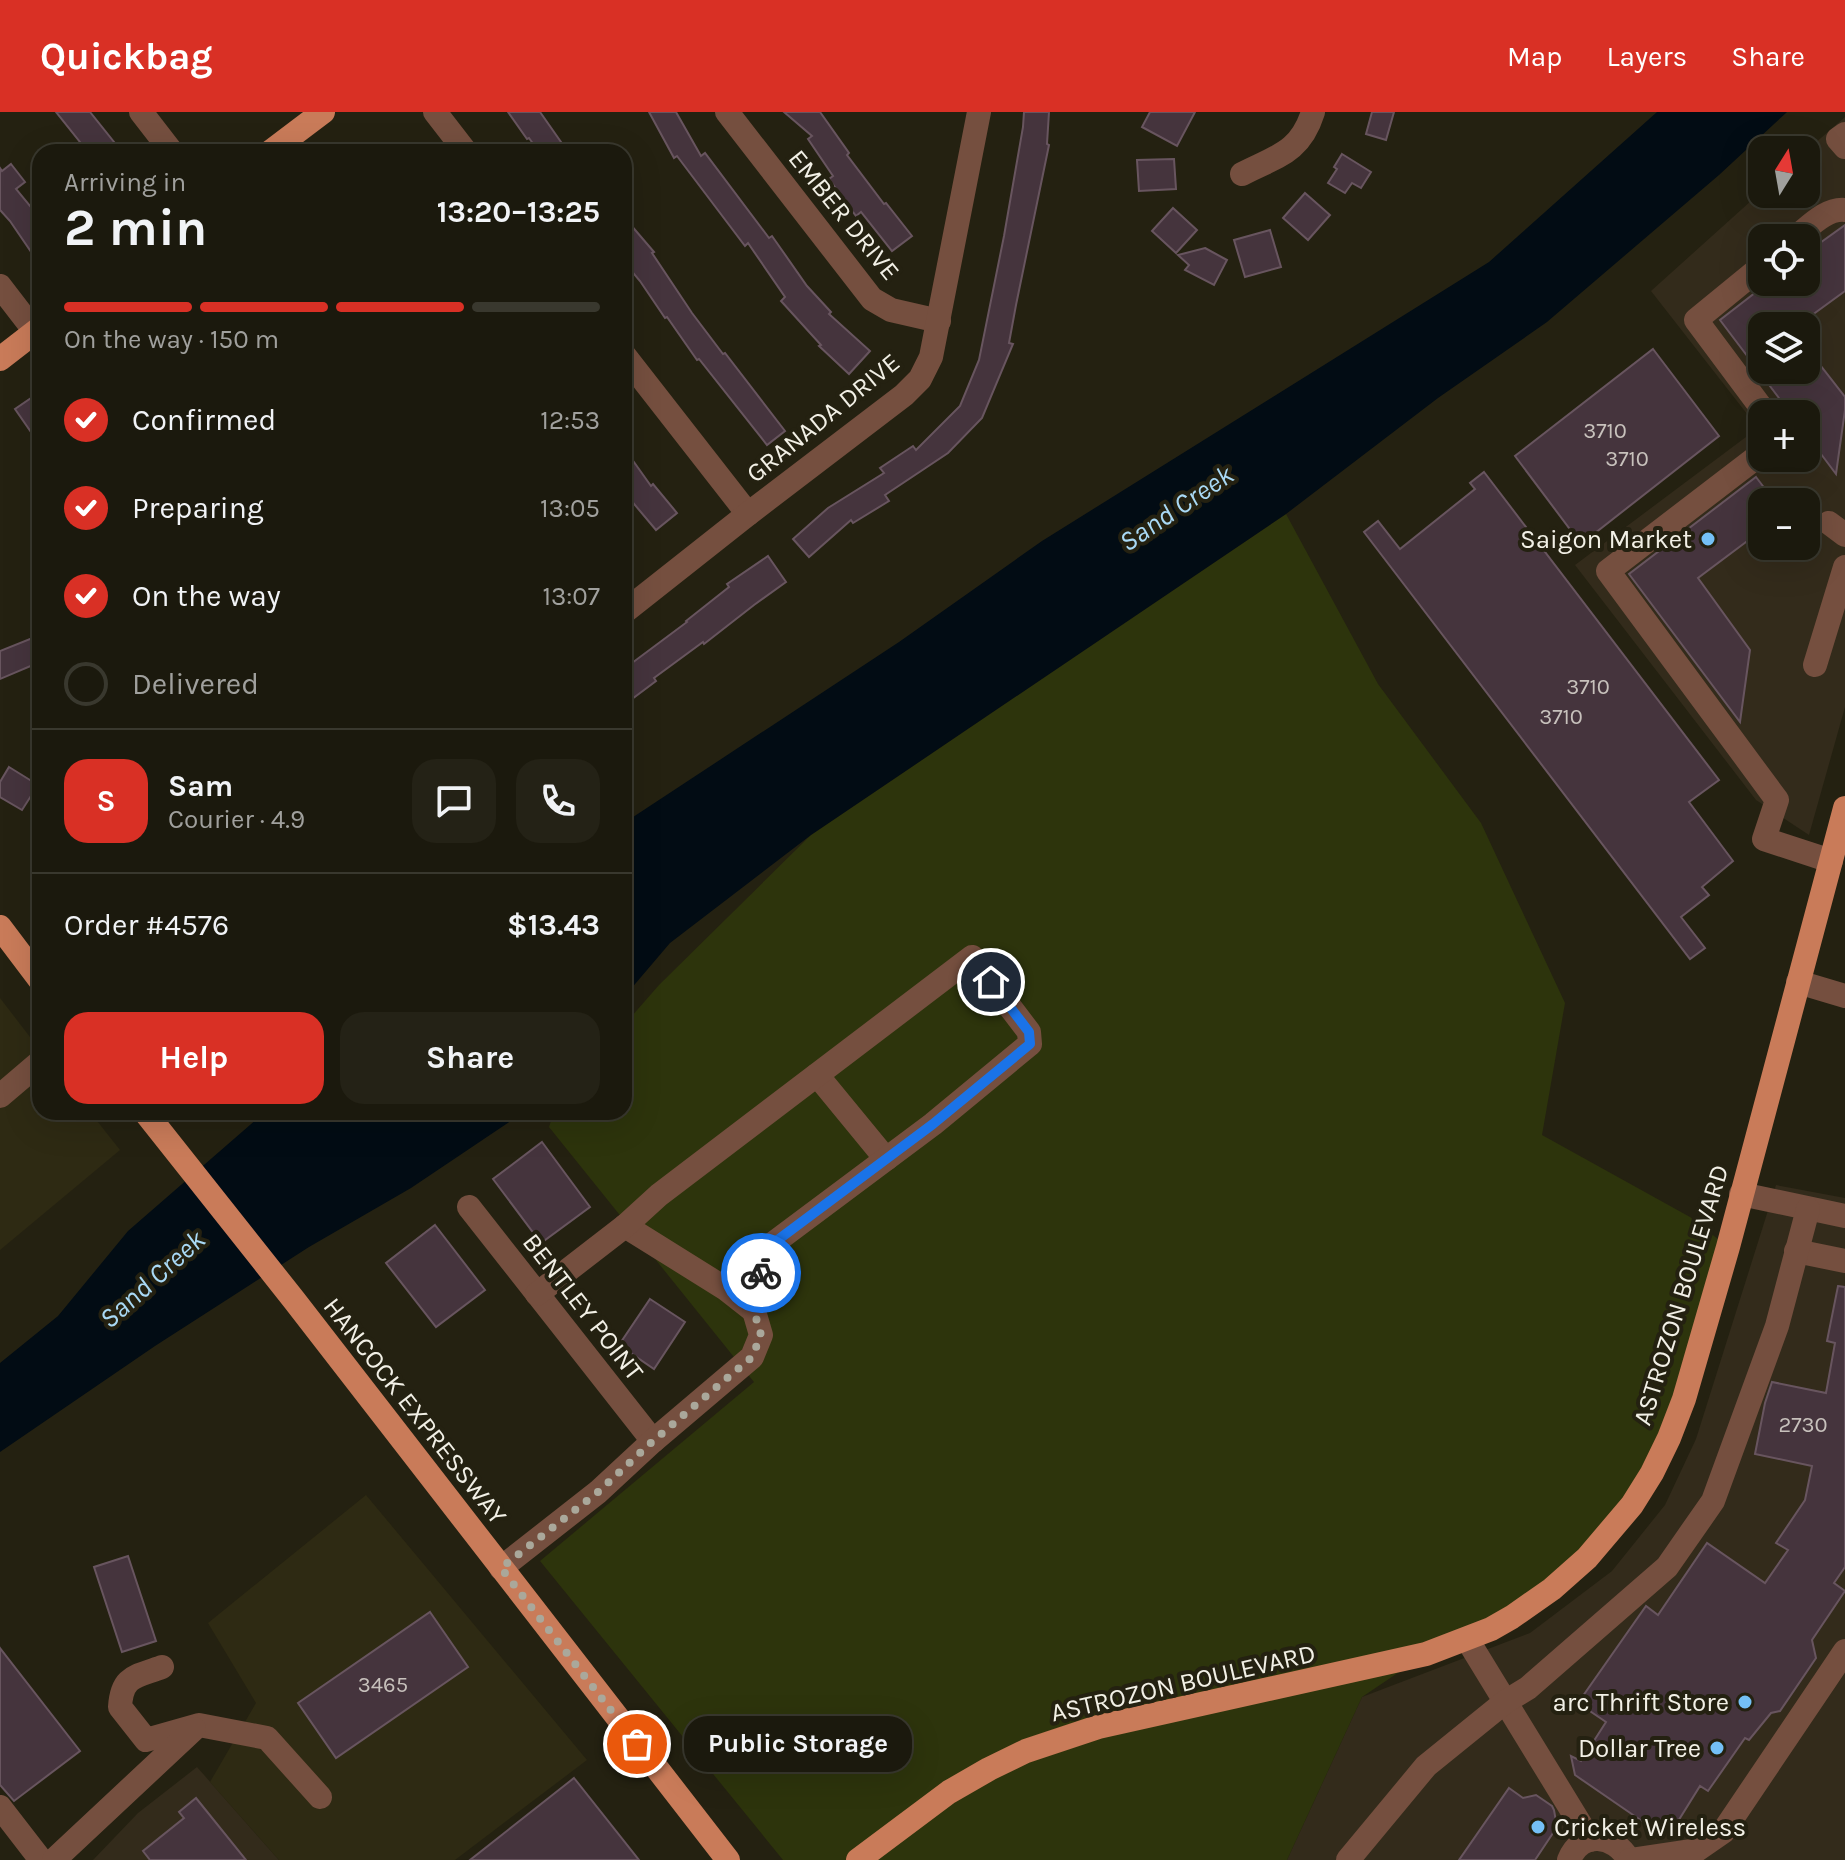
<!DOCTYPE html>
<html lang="en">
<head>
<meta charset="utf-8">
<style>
	:root { --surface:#1b190d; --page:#242216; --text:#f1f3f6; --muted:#a0a09d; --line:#39382e; --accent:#d93025 }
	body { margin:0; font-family:Karla,sans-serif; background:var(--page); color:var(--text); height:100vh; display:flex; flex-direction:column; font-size:30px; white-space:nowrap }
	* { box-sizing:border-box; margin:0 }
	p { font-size:26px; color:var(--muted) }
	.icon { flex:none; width:44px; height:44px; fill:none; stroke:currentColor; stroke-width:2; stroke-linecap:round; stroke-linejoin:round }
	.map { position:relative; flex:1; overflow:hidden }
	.side { position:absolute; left:32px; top:32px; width:600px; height:976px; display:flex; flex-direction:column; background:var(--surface); border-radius:24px; box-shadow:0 8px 32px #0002,0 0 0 2px var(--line) }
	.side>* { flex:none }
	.needle { width:52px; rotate:11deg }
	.tools { position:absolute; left:1748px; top:24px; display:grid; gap:16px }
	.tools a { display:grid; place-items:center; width:72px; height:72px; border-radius:16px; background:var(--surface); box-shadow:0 8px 32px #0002,0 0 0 2px var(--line); font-size:40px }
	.pin { position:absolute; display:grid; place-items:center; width:68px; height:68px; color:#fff; margin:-34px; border:4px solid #fff; border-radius:50%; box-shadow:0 2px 8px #0007 }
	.courier { position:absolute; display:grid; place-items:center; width:80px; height:80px; margin:-40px; border:6px solid #1a73e8; border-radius:50%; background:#fff; color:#222; box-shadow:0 2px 10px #0007 }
	.bubble { position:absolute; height:56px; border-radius:24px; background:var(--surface); box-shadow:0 8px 32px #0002,0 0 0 2px var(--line); font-size:26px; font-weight:700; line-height:56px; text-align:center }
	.overview em { font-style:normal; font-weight:700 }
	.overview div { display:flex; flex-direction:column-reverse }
	.overview { display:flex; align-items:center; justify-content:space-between; height:136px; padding:0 32px }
	h1 { font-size:52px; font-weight:700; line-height:60px }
	.bar { display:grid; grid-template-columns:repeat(4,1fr); gap:12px 8px; align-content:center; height:96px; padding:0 32px }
	.bar i { height:10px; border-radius:6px; background:var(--line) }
	.bar .on { background:var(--accent) }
	.bar p { grid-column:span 4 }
	.line { display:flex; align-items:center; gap:20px; padding:0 32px; border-top:2px solid var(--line) }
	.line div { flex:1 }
	.round { display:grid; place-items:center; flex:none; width:84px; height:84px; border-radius:24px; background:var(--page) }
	ol { padding:0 32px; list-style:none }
	li { display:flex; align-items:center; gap:24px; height:88px }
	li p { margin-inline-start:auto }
	li .icon { padding:8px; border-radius:50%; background:var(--accent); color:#fff; stroke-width:4 }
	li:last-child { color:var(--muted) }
	li i { width:44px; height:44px; border:4px solid var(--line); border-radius:50% }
	.button { display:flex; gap:16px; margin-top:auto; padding:16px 32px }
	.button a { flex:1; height:92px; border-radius:24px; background:var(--accent); color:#fff; font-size:32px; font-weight:700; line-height:92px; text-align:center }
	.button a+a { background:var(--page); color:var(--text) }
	header { display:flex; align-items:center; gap:48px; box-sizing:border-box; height:112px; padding:0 40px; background:var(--accent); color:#fff }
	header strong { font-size:38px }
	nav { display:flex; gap:44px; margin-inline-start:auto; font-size:28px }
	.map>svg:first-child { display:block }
	.commercial { fill:#332b1b; fill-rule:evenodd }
	.built { fill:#2e2a13 }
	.green { fill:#2d340c }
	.water { fill:#020c14 }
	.building { fill:#45343d; stroke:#68555f; stroke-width:2 }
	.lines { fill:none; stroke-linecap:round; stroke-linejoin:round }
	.minor { stroke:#754f3f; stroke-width:24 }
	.major { stroke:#c97b59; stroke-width:24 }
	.done { stroke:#aaa89b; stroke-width:8; stroke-dasharray:0 14.4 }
	.route { stroke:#1a73e8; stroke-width:10 }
	.poi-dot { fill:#74c0f6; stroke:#242111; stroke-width:3 }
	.labels { text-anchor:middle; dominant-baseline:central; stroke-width:8; stroke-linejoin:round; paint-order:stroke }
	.number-label { font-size:22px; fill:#c7c1bc }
	.street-label { font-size:26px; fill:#f2f0e6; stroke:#242111 }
	.poi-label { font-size:26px; fill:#f2f0e6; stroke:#242111; text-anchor:end }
	.water-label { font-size:28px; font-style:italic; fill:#a9d9f5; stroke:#242111 }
</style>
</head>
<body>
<header>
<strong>Quickbag</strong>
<nav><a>Map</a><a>Layers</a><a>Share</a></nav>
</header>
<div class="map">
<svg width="1845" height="1748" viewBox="0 0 1845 1748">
	<rect width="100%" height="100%" fill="#242111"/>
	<g class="commercial">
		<path d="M 1845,5 L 1845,595 L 1809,723 L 1756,688 L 1575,453 L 1758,316 L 1651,179 L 1762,79 L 1762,82 L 1806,82 L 1806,39 ZM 1762,126 L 1806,126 L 1806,170 L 1762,170 ZM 1762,214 L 1806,214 L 1806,258 L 1762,258 ZM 1762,302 L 1806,302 L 1806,346 L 1762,346 ZM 1762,390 L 1806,390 L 1806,434 L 1762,434 Z"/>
		<polygon points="1776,1073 1845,1086 1845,1748 1287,1748 1362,1585 1530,1521 1612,1459 1665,1393 1696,1327"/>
		<polygon points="197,1655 279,1748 93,1748 138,1701"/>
	</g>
	<g class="built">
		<polygon points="0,886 40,938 40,1000 90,1000 120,1038 0,1138"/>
		<polygon points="366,1383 587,1648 455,1748 279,1748 210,1670 256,1591 208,1511"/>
	</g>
	<polygon class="green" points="1286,402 1378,572 1481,711 1565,891 1542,1023 1690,1105 1728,1135 1652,1361 1587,1446 1512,1505 1426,1542 1362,1585 1287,1748 783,1748 540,1449 754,1270 549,1015 554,1000 624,1000 624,913 659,873 811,723"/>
	<g class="water">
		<polygon points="1657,0 1787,0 1719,63 1547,210 1438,286 1286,402 811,723 670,831 624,885 624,711 899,530 1042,429 1489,150"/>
		<polygon points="265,1000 524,1000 411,1076 309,1135 155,1234 0,1340 0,1251 58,1204 128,1119"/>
	</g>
	<g class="building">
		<polygon points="56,0 90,0 122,40 88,40"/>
		<polygon points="508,0 540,0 568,40 539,40 529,26 527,27"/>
		<polygon points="649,0 676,0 701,44 705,41 769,126 772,124 807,174 831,200 829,202 870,239 849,262 819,234 821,233 781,189 785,185 748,131 745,134 677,44 674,46"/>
		<polygon points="784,0 820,0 849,41 847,43 884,92 886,91 912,124 892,139 861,100 856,104 829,67 833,64 808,27 812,24"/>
		<polygon points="1024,0 1049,0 1047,32 1049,33 1016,193 1009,231 1013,232 982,306 948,341 885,383 889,389 853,411 851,408 809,445 793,427 828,396 884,361 880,356 913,334 916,338 960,294 979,248 1004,124 1023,15"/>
		<polygon points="1150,0 1195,0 1177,34 1142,15"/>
		<polygon points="1372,0 1394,0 1386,28 1366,22"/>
		<polygon points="1342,42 1371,60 1361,76 1352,71 1345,81 1328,71 1337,57 1334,55"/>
		<polygon points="1174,47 1176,77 1139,79 1137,48"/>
		<polygon points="11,52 25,70 16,77 40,106 40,153 10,109 0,98 0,56 2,59"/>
		<polygon points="1305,81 1330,103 1308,128 1283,106"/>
		<polygon points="1173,96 1197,118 1176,141 1152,119"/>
		<polygon points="624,105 654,140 652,141 692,201 723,242 725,241 785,319 767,333 699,247 697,248 667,205 665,206 640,169 624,150"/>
		<polygon points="1845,113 1845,179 1797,214 1762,214 1762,258 1806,258 1806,235 1845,285 1845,298 1836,362 1806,322 1806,302 1791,302 1720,208 1769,170 1806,170 1806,141"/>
		<polygon points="1270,118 1281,155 1245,165 1234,128"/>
		<polygon points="1205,136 1227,148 1214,173 1185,158 1189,153 1178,143"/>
		<polygon points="1653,237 1719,324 1581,432 1515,344"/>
		<polygon points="40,280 40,333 15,297"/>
		<polygon points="624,336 651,374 653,372 677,401 656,418 624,380"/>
		<polygon points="1484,360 1719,668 1689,690 1733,749 1702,775 1709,783 1681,805 1705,836 1690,847 1364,420 1378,409 1400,437 1475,377 1470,371"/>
		<polygon points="1756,365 1775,390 1762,390 1762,418 1698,466 1750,538 1740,610 1629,462"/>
		<polygon points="768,444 786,470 754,493 704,532 703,530 654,566 656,569 624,593 624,557 687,510 686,509 729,475 727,472"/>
		<polygon points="40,523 40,550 0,567 0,539"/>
		<polygon points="9,655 38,673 22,698 0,685 0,670"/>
		<polygon points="542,1030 590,1095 541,1131 493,1067"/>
		<polygon points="435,1113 485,1178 436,1215 386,1151"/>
		<polygon points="1838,1174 1845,1175 1845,1455 1834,1471 1845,1479 1812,1528 1816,1546 1780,1599 1771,1601 1749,1628 1745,1626 1708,1679 1700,1674 1675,1714 1655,1718 1575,1663 1571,1644 1581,1649 1606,1610 1578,1591 1646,1494 1658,1503 1707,1431 1765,1471 1788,1438 1776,1431 1805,1388 1812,1354 1755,1342 1765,1291 1772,1270 1826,1281 1835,1231 1827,1229"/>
		<polygon points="650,1187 685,1210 654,1257 619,1233"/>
		<polygon points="128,1444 156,1529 122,1540 94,1455"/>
		<polygon points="430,1500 468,1555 336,1646 298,1591"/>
		<polygon points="0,1536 80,1639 14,1689 0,1673"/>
		<polygon points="574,1666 639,1748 470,1748"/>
		<polygon points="1509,1676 1523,1686 1536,1683 1552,1694 1554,1698 1557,1715 1535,1748 1459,1748"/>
		<polygon points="196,1686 246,1748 150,1748 143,1739 184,1706 179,1700"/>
	</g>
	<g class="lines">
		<g class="minor">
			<polyline points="141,0 172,40"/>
			<polyline points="435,0 466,40"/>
			<polyline points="727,0 872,187 891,198 939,209"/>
			<polyline points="1845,22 1838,27 1845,35"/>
			<path d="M 1242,62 C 1277,44 1300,41 1313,0"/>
			<path d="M 1795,126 C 1809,115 1826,96 1845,98"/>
			<polyline points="1762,154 1696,208 1766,302"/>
			<polyline points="0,174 40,226"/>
			<polyline points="624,243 748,402"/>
			<polyline points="1762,341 1608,459 1777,688 1764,727 1831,749"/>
			<polyline points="1829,411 1845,423"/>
			<polyline points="624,500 748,402 904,283 920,267 931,245 979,0"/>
			<polyline points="1815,553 1845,455"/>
			<polyline points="1798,870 1845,884"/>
			<polyline points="817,963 886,1047"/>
			<polyline points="0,984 40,950"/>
			<polyline points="1741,1082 1845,1104"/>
			<polyline points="469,1095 653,1329"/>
			<polyline points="625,1114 726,1177 754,1199"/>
			<polyline points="1796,1139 1845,1149"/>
			<polyline points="501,1456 598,1380 653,1329 752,1245 761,1223 754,1199 761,1159 771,1133 933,1012 1030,932 1029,920 972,845 659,1083 625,1114 537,1182"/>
			<polyline points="1467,1527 1590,1728"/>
			<path d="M 162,1555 C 136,1565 122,1563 120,1595 L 146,1628 L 199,1613 L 267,1626 L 320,1685"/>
			<polyline points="0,1695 41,1748"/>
			<polyline points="54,1748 194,1617"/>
			<polyline points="1348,1748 1426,1654 1505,1590 1528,1576 1667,1455 1713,1389 1777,1214 1808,1097"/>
			<path d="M 1569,1748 C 1581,1718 1614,1722 1629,1748"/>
			<polyline points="1630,1748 1697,1738 1723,1720 1845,1539"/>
		</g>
		<g class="major">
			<polyline points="270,40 323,0"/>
			<polyline points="0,247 40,216"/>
			<polyline points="0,815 40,868"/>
			<polyline points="145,1000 294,1188 728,1748"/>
			<polyline points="858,1748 949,1680 989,1657 1026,1639 1098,1615 1426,1542 1491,1517 1512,1505 1552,1477 1587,1446 1632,1393 1652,1361 1669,1326 1684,1287 1728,1135 1845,696"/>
		</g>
	</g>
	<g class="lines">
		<polyline class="done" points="637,1632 501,1456 598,1380 653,1329 752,1245 761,1223 754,1199 761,1161"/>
		<polyline class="route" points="761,1161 771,1133 933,1012 1030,932 1029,920 991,870"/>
	</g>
	<g class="poi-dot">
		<circle cx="1708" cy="427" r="8"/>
		<circle cx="1745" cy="1590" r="8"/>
		<circle cx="1717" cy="1636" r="8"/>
		<circle cx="1538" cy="1715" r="8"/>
	</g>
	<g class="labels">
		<g class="number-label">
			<text x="1605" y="319">3710</text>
			<text x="1627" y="347">3710</text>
			<text x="1588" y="575">3710</text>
			<text x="1561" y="605">3710</text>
			<text x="1803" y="1313">2730</text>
			<text x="383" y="1573">3465</text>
		</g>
		<g class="street-label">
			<text transform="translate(844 103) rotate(51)">EMBER DRIVE</text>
			<text transform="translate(823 306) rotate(-39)">GRANADA DRIVE</text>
			<text transform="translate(1681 1183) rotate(-73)">ASTROZON BOULEVARD</text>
			<text transform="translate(583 1195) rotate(52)">BENTLEY POINT</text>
			<text transform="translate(415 1299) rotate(52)">HANCOCK EXPRESSWAY</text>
			<text transform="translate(1183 1571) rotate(-13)">ASTROZON BOULEVARD</text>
		</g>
		<g class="poi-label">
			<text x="1692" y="427">Saigon Market</text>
			<text x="1729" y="1590">arc Thrift Store</text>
			<text x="1701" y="1636">Dollar Tree</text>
			<text x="1554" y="1715" text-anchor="start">Cricket Wireless</text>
		</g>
		<g class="water-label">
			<text transform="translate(1176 396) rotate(-34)">Sand Creek</text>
			<text transform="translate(152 1167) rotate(-42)">Sand Creek</text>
		</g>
	</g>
</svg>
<div class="tools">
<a><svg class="needle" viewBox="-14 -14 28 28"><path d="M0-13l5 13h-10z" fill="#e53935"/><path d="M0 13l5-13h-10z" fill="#a0a09d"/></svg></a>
<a><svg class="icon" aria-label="locate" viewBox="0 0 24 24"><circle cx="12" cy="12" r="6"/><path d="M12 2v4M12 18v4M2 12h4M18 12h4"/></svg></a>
<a><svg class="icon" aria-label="layers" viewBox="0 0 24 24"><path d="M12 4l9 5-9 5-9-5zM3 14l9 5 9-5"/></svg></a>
<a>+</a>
<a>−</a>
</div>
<div class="pin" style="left:637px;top:1632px;background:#ea580c"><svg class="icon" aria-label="bag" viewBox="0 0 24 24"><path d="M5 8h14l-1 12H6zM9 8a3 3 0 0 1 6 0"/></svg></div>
<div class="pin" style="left:991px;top:870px;background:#1f2937"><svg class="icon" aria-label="home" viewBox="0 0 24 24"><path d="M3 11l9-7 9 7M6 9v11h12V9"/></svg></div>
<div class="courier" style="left:761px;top:1161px"><svg class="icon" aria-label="bike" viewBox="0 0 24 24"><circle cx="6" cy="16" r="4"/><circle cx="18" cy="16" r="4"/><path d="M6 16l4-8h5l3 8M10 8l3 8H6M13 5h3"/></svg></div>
<div class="bubble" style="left:684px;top:1604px;width:228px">Public Storage</div>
<section class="side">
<div class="overview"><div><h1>2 min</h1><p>Arriving in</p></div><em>13:20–13:25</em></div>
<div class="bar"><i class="on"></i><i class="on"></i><i class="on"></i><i></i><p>On the way · 150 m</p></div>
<ol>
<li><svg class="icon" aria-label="check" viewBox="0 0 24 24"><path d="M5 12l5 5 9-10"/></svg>Confirmed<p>12:53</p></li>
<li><svg class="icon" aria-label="check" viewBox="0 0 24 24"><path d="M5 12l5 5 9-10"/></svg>Preparing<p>13:05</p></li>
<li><svg class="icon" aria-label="check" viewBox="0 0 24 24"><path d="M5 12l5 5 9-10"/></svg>On the way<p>13:07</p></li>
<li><i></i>Delivered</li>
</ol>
<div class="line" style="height:144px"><b class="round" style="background:var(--accent);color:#fff">S</b><div><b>Sam</b><p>Courier · 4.9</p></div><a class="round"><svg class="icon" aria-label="chat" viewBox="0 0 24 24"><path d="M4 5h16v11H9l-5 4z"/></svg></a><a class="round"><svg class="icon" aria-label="phone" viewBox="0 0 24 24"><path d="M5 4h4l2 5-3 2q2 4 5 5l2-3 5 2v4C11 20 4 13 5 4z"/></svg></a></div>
<div class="line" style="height:104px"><div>Order #4576</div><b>$13.43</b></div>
<div class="button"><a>Help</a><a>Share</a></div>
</section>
</div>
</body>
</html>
